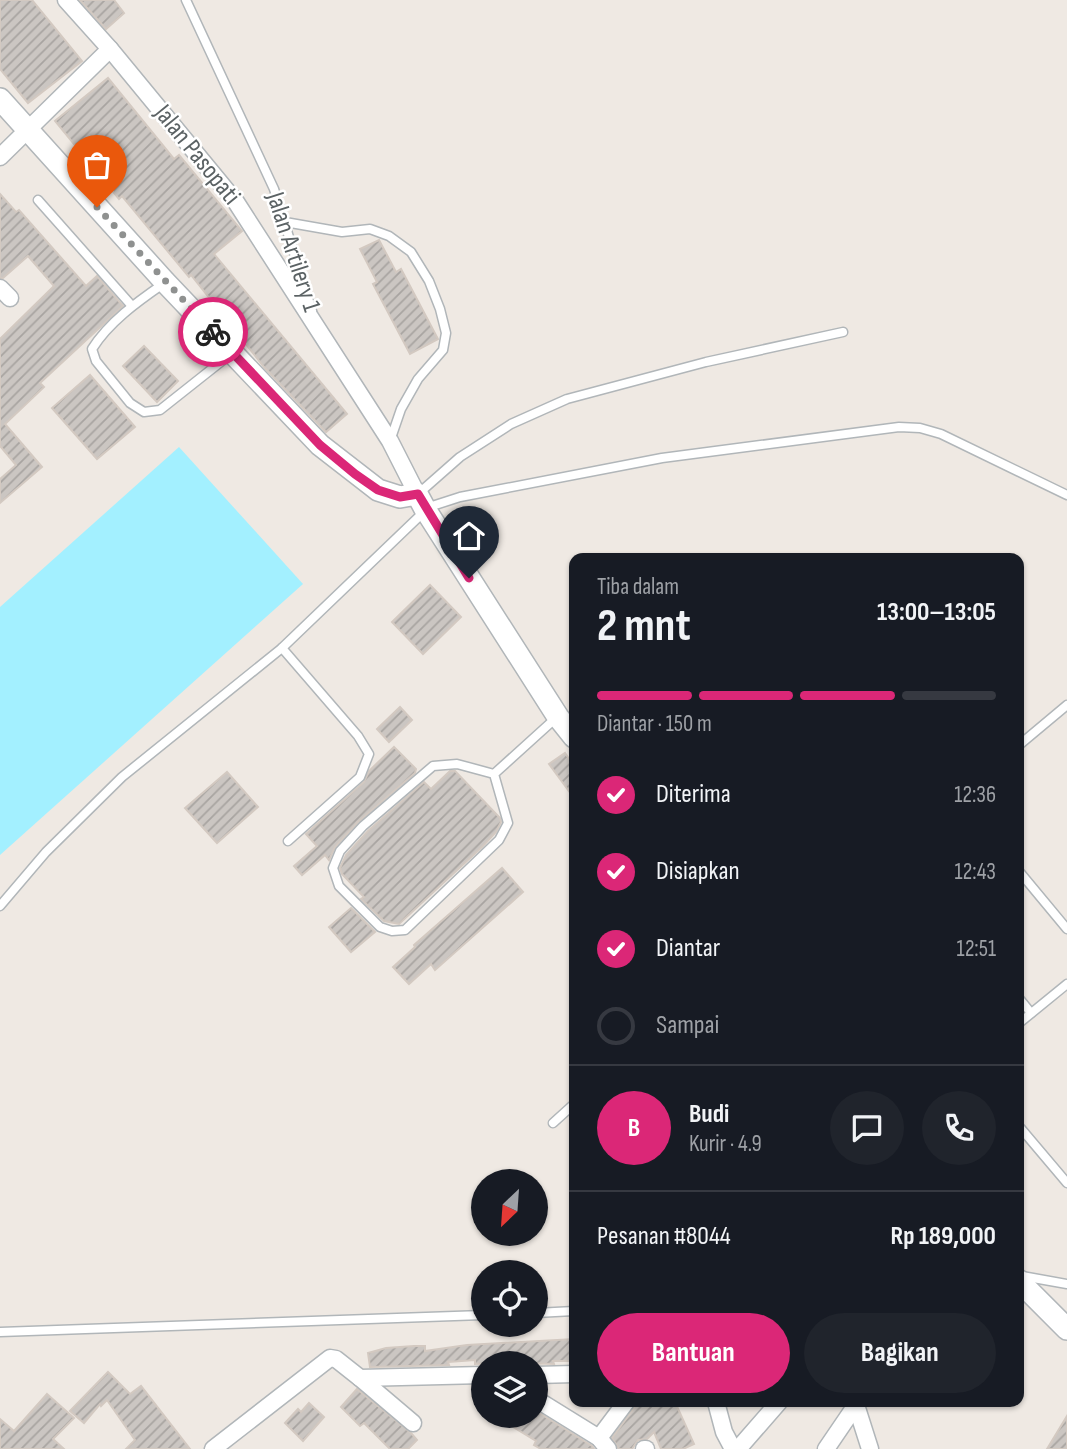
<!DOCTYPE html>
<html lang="id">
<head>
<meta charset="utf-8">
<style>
	:root { --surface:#171b24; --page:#20242c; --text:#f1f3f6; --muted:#9ea1a6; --line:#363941; --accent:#db2777 }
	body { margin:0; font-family:"Sofia Sans Condensed",sans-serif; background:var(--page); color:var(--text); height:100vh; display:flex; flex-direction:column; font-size:26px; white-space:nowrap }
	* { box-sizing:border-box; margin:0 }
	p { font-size:23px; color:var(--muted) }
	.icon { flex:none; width:38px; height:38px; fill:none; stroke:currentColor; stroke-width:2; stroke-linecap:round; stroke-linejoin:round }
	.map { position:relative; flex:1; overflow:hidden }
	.drawer { position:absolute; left:569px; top:553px; width:455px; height:854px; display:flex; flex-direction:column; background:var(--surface); border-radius:14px; box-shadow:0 2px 5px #0004 }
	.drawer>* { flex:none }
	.needle { width:46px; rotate:205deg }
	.tools { position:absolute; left:471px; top:1169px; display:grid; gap:14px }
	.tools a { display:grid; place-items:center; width:77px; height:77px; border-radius:50%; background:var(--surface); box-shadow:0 2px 5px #0004; font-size:35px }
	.pin { position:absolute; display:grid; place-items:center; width:60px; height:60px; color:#fff; margin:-72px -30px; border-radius:50% 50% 50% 0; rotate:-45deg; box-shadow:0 0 7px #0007 }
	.pin .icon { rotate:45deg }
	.courier { position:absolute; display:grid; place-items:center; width:70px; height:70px; margin:-35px; border:5px solid #db2777; border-radius:50%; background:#fff; color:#222; box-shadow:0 2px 9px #0007 }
	.headline em { font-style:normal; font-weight:700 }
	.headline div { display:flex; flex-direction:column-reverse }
	.headline { display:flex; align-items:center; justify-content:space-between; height:119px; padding:0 28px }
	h1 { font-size:46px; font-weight:700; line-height:52px }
	.bar { display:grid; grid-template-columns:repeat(4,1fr); gap:10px 7px; align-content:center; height:84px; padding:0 28px }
	.bar i { height:9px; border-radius:5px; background:var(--line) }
	.bar .current { background:var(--accent) }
	.bar p { grid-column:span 4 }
	.line { display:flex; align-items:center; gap:18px; padding:0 28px; border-top:2px solid var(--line) }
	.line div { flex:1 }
	.round { display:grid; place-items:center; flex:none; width:74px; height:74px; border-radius:37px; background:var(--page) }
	ol { padding:0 28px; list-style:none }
	li { display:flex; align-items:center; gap:21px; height:77px }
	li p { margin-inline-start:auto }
	li .icon { padding:7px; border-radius:50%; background:var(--accent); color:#fff; stroke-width:4 }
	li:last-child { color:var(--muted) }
	li i { width:38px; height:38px; border:4px solid var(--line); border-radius:50% }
	.button { display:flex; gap:14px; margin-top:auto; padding:14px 28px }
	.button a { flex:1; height:80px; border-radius:42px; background:var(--accent); color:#fff; font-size:28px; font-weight:700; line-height:80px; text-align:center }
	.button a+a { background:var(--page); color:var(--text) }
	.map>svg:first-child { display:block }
	.water { fill:#a3f0ff }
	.building { fill:url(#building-hatch); stroke:#d3c9c1; stroke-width:2 }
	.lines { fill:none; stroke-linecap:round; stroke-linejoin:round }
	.service-casing { stroke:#b1b6b9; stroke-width:11 }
	.minor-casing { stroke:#b1b6b9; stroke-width:19 }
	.tertiary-casing { stroke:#b1b6b9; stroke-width:24 }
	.service { stroke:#fff; stroke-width:8 }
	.minor { stroke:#fff; stroke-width:16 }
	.tertiary { stroke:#fff; stroke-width:21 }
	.done { stroke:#8f9190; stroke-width:7; stroke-dasharray:0 12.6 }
	.route { stroke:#db2777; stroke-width:9 }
	.labels { text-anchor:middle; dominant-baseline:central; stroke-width:5; stroke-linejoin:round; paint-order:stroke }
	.street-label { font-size:26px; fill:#5b6264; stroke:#fff }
</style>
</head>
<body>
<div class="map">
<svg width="1067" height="1449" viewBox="0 0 1067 1449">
	<defs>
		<pattern id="building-hatch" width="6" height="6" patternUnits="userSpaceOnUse" patternTransform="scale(1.75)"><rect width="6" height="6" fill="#cbc6c2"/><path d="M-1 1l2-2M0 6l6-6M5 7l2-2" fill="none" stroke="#a8a4a1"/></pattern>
	</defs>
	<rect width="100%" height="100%" fill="#efe9e3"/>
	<polygon class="water" points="179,447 303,584 0,855 0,607"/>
	<g class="building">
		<polygon points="0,0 32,0 82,61 28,103 0,69"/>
		<polygon points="80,0 114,0 124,13 106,29"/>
		<polygon points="108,78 174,159 179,155 242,231 214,254 347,414 326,432 264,367 191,275 189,277 122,196 119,199 55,121"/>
		<polygon points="0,194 16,212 19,210 86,286 97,276 123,306 40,383 44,387 5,424 42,467 0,503 0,479 16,465 0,446 0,339 54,286 28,256 3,278 0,278"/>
		<polygon points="379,240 396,272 401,269 438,339 410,354 373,284 377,282 360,249"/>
		<polygon points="144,346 178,381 157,402 123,366"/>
		<polygon points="90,375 135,427 97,459 52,408"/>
		<polygon points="430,585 461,617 423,654 392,622"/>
		<polygon points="400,707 412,720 389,742 377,729"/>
		<polygon points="394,747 416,769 415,773 358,822 335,847 329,860 325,855 302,875 294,866 317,846 306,834 364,782 369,771"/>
		<polygon points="565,753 574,766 574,798 549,764"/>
		<polygon points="450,771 455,771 500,818 501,822 496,832 483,846 399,924 384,921 361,899 364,897 342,874 340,868 346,855 368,831 424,782 431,789"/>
		<polygon points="227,772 258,807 217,843 185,808"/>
		<polygon points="502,868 523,892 435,970 431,964 409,984 393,967 415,947 414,945"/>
		<polygon points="351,908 375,932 351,952 329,927"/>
		<polygon points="574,1339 574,1361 553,1361 554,1364 526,1363 525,1358 493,1359 493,1363 475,1364 475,1360 448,1362 449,1365 370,1367 368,1353 386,1348 414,1346 425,1346 425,1351 467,1345"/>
		<polygon points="108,1372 130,1394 141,1386 190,1449 126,1449 135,1440 107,1400 101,1406 100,1404 84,1423 70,1411"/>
		<polygon points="357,1389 411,1433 417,1440 408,1449 390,1449 364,1423 360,1426 341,1407"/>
		<polygon points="47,1394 74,1418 53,1439 64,1449 0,1449 0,1419 14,1431"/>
		<polygon points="636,1402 675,1402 694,1444 683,1449 661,1449 654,1432 647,1439 638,1440 632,1449 619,1449 612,1438 634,1408"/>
		<polygon points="309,1403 324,1417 303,1441 285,1423 298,1409 301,1412"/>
		<polygon points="536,1411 592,1446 594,1449 541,1449 534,1445 536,1441 495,1416 536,1416"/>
		<polygon points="1067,1416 1067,1449 1047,1449"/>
	</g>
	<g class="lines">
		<g class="service-casing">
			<g id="service">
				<polyline points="186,0 274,189 312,311"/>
				<polyline points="38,200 132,306"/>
				<polyline points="285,222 342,232 370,229 389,236 411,252 429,281 440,309 446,333 443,350 418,379 401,409 390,441"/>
				<path d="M 163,284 C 137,302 109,322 92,349 L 96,361 L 130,403 L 144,412 L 160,410 L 232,353"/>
				<polyline points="418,494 460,457 511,424 567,399 706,362 843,332"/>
				<polyline points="282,648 358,736 369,754 360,777 288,841"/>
				<polyline points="1018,746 1067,705"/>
				<polyline points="494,774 457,764 433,766 363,826 340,851 333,868 339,886 380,927 392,931 405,930 499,840 508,823 494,774 557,717"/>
				<polyline points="1018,870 1067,929"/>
				<polyline points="0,906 46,852 122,777 282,648 429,507 460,497 662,458 899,427 920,428 941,434 1067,495"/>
				<polyline points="1018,997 1031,1013"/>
				<polyline points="1018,1024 1067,984"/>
				<polyline points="553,1123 574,1104"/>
				<polyline points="1018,1125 1067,1183"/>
				<polyline points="1022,1276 1067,1284"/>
				<polyline points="536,1313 574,1311"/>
				<polyline points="0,1332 483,1315"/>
			</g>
		</g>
		<g class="minor-casing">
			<g id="minor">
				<polyline points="66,0 110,49 236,202 390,441 417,494"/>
				<polyline points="0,157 110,49"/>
				<polyline points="0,288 10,298"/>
				<polyline points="536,1375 574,1374"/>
				<polyline points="360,1378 413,1423"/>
				<polyline points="536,1399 599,1438 608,1449"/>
				<polyline points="716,1402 724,1432 733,1449"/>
				<polyline points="857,1402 856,1405 870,1449"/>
				<polyline points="599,1438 626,1402"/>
				<polyline points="213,1449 330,1358 336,1359 360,1378 483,1375"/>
				<polyline points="644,1449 646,1449"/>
				<polyline points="738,1449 779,1402"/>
				<polyline points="826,1449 856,1405"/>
			</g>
		</g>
		<g class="tertiary-casing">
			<g id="tertiary">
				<polyline points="0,99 165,282 320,445 378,490 400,497 417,494 425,509 558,717 574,737"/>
				<polyline points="1018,1280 1067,1329"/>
			</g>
		</g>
		<use href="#service" class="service"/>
		<use href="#minor" class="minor"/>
		<use href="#tertiary" class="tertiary"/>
	</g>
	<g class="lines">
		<polyline class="done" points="97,207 213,332"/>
		<polyline class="route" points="213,332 320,445 355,474 378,490 400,497 418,494 469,578"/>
	</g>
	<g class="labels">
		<g class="street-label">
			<text transform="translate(197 155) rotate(51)">Jalan Pasopati</text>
			<text transform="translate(293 252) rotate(72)">Jalan Artilery 1</text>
		</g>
	</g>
</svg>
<div class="tools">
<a><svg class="needle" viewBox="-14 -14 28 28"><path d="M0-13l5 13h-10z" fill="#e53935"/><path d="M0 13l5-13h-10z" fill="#9ea1a6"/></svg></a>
<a><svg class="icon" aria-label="locate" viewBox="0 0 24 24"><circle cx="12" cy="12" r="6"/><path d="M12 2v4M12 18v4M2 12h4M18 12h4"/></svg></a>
<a><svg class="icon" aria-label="layers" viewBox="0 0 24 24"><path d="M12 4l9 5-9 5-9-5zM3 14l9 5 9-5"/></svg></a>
</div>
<div class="pin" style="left:97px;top:207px;background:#ea580c"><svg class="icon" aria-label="bag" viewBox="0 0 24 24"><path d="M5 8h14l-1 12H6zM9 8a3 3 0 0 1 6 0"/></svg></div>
<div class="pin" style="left:469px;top:578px;background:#1f2937"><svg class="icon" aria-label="home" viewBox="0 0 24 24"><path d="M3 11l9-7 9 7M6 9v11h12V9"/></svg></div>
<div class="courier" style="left:213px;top:332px"><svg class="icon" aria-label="bike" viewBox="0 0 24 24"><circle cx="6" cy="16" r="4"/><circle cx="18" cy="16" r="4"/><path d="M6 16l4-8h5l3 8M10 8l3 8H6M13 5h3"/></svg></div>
<section class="drawer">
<div class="headline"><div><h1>2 mnt</h1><p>Tiba dalam</p></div><em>13:00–13:05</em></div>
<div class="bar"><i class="current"></i><i class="current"></i><i class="current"></i><i></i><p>Diantar · 150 m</p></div>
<ol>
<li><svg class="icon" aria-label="check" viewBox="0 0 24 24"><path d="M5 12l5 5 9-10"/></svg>Diterima<p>12:36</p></li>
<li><svg class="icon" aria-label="check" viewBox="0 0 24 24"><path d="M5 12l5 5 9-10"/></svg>Disiapkan<p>12:43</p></li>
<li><svg class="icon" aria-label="check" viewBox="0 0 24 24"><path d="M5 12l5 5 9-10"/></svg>Diantar<p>12:51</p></li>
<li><i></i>Sampai</li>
</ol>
<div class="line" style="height:126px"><b class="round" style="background:var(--accent);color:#fff">B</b><div><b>Budi</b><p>Kurir · 4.9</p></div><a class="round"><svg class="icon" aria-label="chat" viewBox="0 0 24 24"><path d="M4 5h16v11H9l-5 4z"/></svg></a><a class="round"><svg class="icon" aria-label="phone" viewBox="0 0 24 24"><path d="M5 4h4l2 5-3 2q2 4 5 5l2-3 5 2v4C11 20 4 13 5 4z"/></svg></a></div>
<div class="line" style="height:91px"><div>Pesanan #8044</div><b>Rp 189,000</b></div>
<div class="button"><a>Bantuan</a><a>Bagikan</a></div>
</section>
</div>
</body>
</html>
